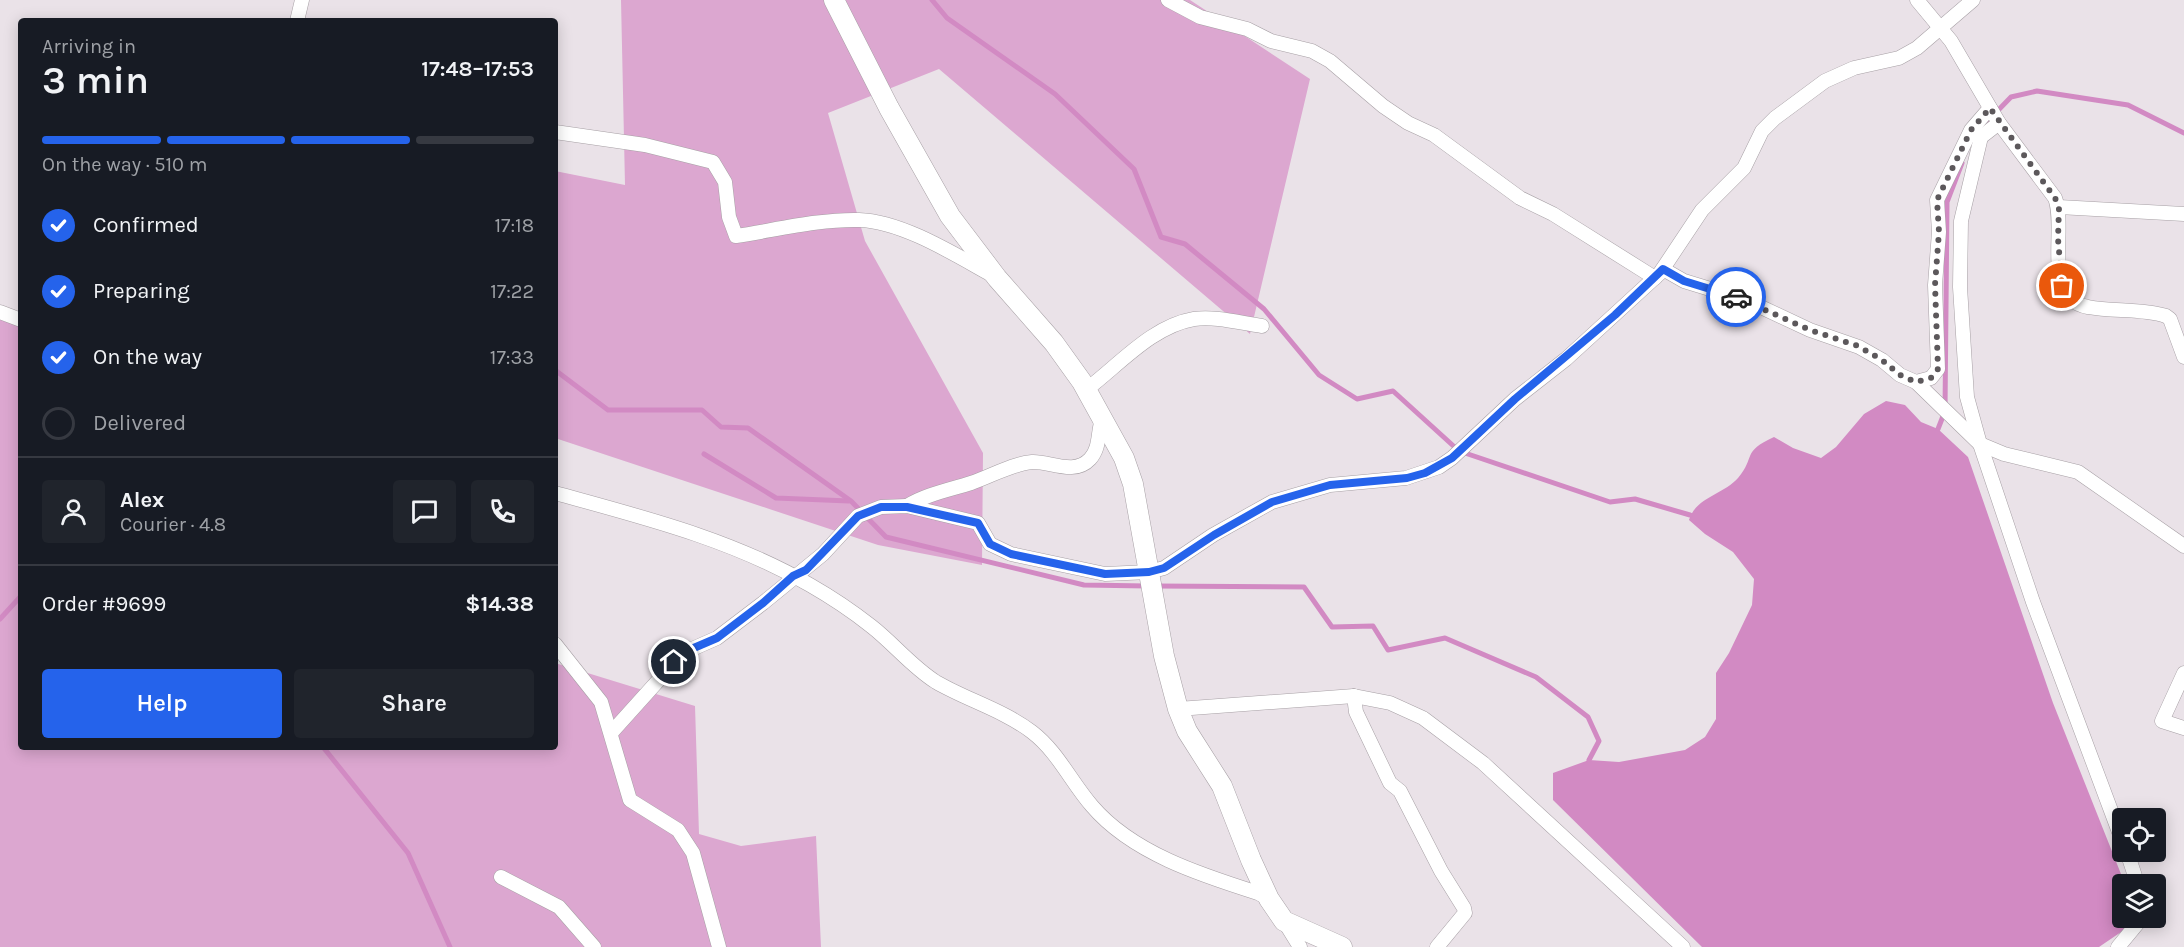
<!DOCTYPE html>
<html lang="en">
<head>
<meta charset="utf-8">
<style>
	:root { --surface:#171b24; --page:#20242c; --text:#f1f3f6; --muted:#9ea1a6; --line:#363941; --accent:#2563eb }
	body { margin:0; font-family:Karla,sans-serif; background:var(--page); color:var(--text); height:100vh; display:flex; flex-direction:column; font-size:22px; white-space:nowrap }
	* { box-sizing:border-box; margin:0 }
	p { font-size:20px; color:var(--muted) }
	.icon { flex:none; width:33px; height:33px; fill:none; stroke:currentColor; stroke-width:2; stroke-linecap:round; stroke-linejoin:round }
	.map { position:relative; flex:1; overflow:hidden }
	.side { position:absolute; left:18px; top:18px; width:540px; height:732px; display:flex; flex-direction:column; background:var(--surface); border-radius:6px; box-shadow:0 3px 15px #0003 }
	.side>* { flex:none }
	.tools { position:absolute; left:2112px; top:808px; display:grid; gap:12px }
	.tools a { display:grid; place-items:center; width:54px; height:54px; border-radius:6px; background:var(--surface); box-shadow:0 3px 15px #0003; font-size:30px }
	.pin { position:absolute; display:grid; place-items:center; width:51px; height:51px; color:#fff; margin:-26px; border:3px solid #fff; border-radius:50%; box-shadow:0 2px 6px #0007 }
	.courier { position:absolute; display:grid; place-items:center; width:60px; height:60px; margin:-30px; border:4px solid #2563eb; border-radius:50%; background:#fff; color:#222; box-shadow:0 2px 8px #0007 }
	.head em { font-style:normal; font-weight:600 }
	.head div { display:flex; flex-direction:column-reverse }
	.head { display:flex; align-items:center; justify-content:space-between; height:102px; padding:0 24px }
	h1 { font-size:39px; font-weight:600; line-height:45px }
	.bar { display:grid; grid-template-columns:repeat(4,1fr); gap:9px 6px; align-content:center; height:72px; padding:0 24px }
	.bar i { height:8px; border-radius:4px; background:var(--line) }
	.bar .current { background:var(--accent) }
	.bar p { grid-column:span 4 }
	.line { display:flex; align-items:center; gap:15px; padding:0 24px; border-top:2px solid var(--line) }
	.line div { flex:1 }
	.round { display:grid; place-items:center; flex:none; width:63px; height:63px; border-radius:6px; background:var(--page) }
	ol { padding:0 24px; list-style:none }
	li { display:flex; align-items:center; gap:18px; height:66px }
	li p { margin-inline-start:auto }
	li .icon { padding:6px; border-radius:50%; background:var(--accent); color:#fff; stroke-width:4 }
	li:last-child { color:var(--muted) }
	li i { width:33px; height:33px; border:3px solid var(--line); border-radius:50% }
	.primary-button { display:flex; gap:12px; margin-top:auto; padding:12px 24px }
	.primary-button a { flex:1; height:69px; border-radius:6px; background:var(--accent); color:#fff; font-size:24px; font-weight:600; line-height:69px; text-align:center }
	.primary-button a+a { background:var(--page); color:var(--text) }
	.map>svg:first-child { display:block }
	.green { fill:#dca7d0 }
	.water { fill:#d28ac3 }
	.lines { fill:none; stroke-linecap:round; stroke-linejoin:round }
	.stream { stroke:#d28ac3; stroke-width:5 }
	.street-casing { stroke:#a7a0a5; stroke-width:15 }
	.secondary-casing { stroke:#a7a0a5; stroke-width:21 }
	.street { stroke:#fff; stroke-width:14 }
	.secondary { stroke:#fff; stroke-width:20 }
	.done { stroke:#5c585b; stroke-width:6; stroke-dasharray:0 10.8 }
	.route { stroke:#2563eb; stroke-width:8 }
</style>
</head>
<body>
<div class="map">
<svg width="2184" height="947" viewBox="0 0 2184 947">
	<rect width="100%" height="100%" fill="#eae2e8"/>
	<g class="green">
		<polygon points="621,0 1190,0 1310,79 1250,334 939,69 828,113 865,241 983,453 982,565 878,545 555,438 555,171 625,185"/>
		<polygon points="0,317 21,325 21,747 555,747 555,663 695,706 699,834 741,846 816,836 821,947 0,947"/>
	</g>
	<path class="water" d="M 1886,401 L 1905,405 L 1921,422 L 1938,429 L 1968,457 L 2053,703 L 2121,874 L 2124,885 L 2122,918 L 2127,918 L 2124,930 L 2099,947 L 1702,947 L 1553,800 L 1553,773 L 1589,760 L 1619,762 L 1685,750 L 1705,737 L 1716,719 L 1716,673 L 1729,653 L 1752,605 L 1754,579 L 1733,552 L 1705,534 L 1689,520 C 1696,497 1723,495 1738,478 C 1756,457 1741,452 1774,437 L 1793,448 L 1821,458 L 1836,447 L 1864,414 Z"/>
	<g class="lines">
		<g class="stream">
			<polyline points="932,0 947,18 1055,94 1134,169 1161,237 1185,244 1264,309 1319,375 1357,399 1393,391 1459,451 1610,502 1635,499 1690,515"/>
			<polyline points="1980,129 2011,97 2037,91 2128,105 2184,133"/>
			<polyline points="555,370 608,410 702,410 721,427 748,428 851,501 886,537 1084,585 1147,586"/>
			<polyline points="1938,429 1945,411 1947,202 1962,163"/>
			<polyline points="704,454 776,498 849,501"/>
			<polyline points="1156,586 1304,587 1332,627 1373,626 1388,650 1445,638 1536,677 1588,717 1599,741 1589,760"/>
			<polyline points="0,619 21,596"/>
			<polyline points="323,747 408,853 450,947"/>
		</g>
		<g class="street-casing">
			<g id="street">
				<polyline points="1168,0 1200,17 1247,29 1271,41 1312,51 1330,61 1383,106 1408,123 1434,135 1520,198 1553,214 1655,278"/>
				<path d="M 1917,0 L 1951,41 L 1999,123 L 2055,198 C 2067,229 2041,299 2088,307 C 2113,312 2141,308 2166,316 L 2170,319 L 2184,357"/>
				<polyline points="297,21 302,0"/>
				<polyline points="1999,123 1981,137 1961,221 1960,287 1967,397 1980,444 2033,602 2122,840"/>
				<path d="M 555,132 L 645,145 L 713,162 L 725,182 L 729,217 L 736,236 C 776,230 819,219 859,220 C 901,221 954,254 990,274"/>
				<polyline points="2059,207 2184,214"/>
				<polyline points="1663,269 1684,281 1746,300 1810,330 1859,347 1882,360 1900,375 1916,382 1931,378 1938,369 1935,285 1939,232 1937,200 1971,130 1990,108"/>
				<polyline points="0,312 21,320"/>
				<polyline points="1916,382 1980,444 2004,454 2078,472 2184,546"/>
				<path d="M 1087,389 C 1119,365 1152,326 1194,319 C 1216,316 1240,323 1262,326"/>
				<path d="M 555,493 C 642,517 731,539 810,585 C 831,597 852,611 871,626 C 893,643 912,667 936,682 C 967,700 1003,710 1032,732 C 1058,752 1071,782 1092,806 C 1132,853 1201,875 1258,893 L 1269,899"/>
				<path d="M 907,506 C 927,494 949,490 971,483 C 992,476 1011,464 1032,462 C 1050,461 1074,476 1090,459 C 1101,447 1097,431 1103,416"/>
				<polyline points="555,644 601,702 630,800 678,830 693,853 719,947"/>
				<polyline points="2184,673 2162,721 2184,728"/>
				<polyline points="1354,696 1356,712 1390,783 1400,791 1441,871 1464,908 1465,913 1437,947"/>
				<polyline points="1178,709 1354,696 1390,703 1423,718 1483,763 1683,947"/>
				<polyline points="611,733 683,653 717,638 763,603 823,554 858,516 881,507 907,506 978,523 990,544 1011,554 1105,574 1149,572 1164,568 1213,535 1272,502 1330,485 1406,478 1439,467 1452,458 1515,399 1566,359 1660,273 1702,210 1744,168 1762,131 1775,118 1825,81 1854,68 1899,58 1917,48 1973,0"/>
				<polyline points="2127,852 2138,885"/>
				<polyline points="501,877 559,907 594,947"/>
				<polyline points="1284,921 1300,947"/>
				<polyline points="2118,947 2142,918"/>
			</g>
		</g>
		<g class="secondary-casing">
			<polyline id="secondary" points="834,0 889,108 950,216 997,278 1054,343 1082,382 1124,458 1133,484 1164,656 1178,709 1187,731 1222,786 1251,860 1269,899 1284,921 1342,947"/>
		</g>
		<use href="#street" class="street"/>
		<use href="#secondary" class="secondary"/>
	</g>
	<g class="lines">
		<polyline class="done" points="1736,297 1810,330 1858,346 1882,360 1900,375 1916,382 1931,378 1938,369 1935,285 1939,232 1937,200 1971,130 1990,108 2055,198 2059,207 2058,239 2062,286"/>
		<polyline class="route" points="674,662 682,653 717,638 763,603 793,576 806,570 858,516 881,507 907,507 978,523 990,544 1011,554 1105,574 1149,572 1164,568 1214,535 1272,502 1330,485 1407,478 1425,473 1452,458 1515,399 1615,315 1663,269 1684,281 1736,297"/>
	</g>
</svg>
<div class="tools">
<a><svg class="icon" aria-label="locate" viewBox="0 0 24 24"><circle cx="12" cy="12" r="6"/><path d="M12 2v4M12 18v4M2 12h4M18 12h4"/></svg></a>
<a><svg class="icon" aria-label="layers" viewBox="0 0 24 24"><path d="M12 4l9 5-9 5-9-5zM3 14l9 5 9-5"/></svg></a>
</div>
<div class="pin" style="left:2062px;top:286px;background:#ea580c"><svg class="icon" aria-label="bag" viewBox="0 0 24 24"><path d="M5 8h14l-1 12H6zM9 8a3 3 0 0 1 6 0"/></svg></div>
<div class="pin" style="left:674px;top:662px;background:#1f2937"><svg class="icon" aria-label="home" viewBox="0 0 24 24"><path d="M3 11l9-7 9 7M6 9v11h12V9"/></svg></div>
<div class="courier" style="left:1736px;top:297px"><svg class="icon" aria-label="car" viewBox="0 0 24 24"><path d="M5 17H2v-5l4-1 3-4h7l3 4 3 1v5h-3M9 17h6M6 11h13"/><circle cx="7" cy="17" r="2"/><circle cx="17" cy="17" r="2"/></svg></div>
<section class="side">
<div class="head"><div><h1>3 min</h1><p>Arriving in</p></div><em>17:48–17:53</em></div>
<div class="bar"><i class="current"></i><i class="current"></i><i class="current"></i><i></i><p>On the way · 510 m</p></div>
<ol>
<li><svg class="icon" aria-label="check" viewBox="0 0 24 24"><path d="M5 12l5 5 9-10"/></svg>Confirmed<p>17:18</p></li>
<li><svg class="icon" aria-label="check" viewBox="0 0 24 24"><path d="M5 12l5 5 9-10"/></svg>Preparing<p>17:22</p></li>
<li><svg class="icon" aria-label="check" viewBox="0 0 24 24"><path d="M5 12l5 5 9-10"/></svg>On the way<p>17:33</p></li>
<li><i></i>Delivered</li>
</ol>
<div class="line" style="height:108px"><a class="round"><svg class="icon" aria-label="person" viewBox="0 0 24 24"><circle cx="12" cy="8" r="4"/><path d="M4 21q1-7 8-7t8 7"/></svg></a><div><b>Alex</b><p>Courier · 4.8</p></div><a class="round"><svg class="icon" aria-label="chat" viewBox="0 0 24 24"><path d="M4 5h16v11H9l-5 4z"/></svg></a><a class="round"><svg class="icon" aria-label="phone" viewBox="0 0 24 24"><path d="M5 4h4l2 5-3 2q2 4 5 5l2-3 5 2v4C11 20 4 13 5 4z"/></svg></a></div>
<div class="line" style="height:78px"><div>Order #9699</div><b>$14.38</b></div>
<div class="primary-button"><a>Help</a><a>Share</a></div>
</section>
</div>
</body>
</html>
